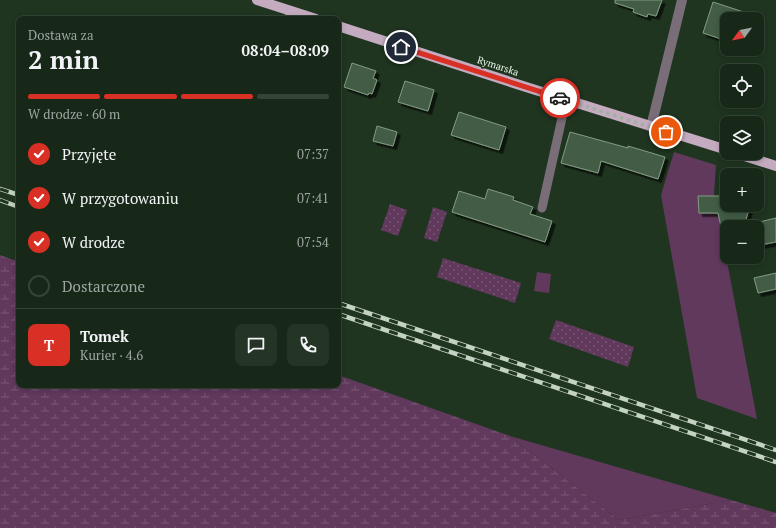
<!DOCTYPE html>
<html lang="pl">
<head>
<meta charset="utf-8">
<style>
	:root { --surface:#172818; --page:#243425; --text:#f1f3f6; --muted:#9ea6a2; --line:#364437; --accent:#d93025 }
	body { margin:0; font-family:"PT Serif",serif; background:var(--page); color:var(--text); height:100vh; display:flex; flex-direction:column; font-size:15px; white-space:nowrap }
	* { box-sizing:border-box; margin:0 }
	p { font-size:13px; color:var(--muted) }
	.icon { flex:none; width:22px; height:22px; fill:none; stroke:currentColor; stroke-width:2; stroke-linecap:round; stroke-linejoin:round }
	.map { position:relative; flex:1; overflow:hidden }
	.sheet { position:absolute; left:16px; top:16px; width:325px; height:372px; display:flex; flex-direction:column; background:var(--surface); border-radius:8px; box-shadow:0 2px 6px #0003,0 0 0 1px var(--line) }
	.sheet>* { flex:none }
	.needle { width:26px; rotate:238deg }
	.fabs { position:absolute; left:720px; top:12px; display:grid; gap:8px }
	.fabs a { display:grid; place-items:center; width:44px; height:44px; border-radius:8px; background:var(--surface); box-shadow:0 2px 6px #0003,0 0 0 1px var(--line); font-size:20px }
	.pin { position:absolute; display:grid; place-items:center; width:34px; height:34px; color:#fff; margin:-17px; border:2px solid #fff; border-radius:50%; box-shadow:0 1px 4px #0007 }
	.courier { position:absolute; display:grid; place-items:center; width:40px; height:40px; margin:-20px; border:3px solid #d93025; border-radius:50%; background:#fff; color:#222; box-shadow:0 1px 5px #0007 }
	.head em { font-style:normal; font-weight:700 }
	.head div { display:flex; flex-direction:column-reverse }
	.head { display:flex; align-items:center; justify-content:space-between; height:68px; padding:0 12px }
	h1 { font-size:26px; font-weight:700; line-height:30px }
	.bar { display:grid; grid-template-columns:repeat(4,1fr); gap:6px 4px; align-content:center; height:48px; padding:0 12px }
	.bar i { height:5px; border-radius:3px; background:var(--line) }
	.bar .selected { background:var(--accent) }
	.bar p { grid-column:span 4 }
	.line { display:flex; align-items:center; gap:10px; padding:0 12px; border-top:1px solid var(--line) }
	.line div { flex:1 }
	.round { display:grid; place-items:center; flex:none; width:42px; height:42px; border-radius:8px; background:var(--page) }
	ol { padding:0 12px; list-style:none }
	li { display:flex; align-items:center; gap:12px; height:44px }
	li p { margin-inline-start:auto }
	li .icon { padding:4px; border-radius:50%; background:var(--accent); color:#fff; stroke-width:4 }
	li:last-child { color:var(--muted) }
	li i { width:22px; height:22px; border:2px solid var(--line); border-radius:50% }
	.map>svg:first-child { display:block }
	.grass { fill:#61395d }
	.wetland { fill:url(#wetland-marsh) }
	.park { fill:url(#park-dots) }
	.building { fill:#435c44; stroke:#829c82; filter:url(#shadow) }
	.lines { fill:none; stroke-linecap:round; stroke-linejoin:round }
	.lane { stroke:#796d77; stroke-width:9 }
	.street { stroke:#796d77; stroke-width:10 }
	.primary { stroke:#c4abc0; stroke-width:10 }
	.rail-casing { stroke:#c3d2c3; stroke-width:4.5 }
	.rail { stroke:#1f3520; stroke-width:3; stroke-dasharray:9; stroke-linecap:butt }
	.done { stroke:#a0b1a1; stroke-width:4; stroke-dasharray:0 7.2 }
	.route { stroke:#d93025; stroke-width:5 }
	.labels { text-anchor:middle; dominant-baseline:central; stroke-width:3.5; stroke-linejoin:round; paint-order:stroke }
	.street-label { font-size:10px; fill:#e6f4e6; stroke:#1f3520 }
</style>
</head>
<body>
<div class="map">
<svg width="776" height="528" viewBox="0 0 776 528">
	<defs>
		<pattern id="wetland-marsh" width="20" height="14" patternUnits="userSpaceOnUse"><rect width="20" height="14" fill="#61395d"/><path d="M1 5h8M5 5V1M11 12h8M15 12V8" fill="none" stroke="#785674"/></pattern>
		<pattern id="park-dots" width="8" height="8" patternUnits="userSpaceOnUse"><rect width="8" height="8" fill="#61395d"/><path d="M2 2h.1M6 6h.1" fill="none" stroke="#785674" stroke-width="1.8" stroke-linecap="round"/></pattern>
		<filter id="shadow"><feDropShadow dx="3.5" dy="3.5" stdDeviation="0" flood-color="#0009"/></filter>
	</defs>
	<rect width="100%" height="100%" fill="#1f3520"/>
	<g class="grass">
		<polygon points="674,152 716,165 714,193 757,419 697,398 661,195"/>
		<polygon points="537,272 551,274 549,293 534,291"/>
		<polygon points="510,436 731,500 619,520"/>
	</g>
	<polygon class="wetland" points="0,255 19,262 19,385 338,385 338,375 510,436 619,520 731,500 776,513 776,528 0,528"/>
	<g class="park">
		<polygon points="390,204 407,210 398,236 381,230"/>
		<polygon points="433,207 447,212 437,242 424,238"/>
		<polygon points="443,258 521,283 515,303 437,277"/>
		<polygon points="556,320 634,347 628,367 549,339"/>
	</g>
	<g class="building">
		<polygon points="615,0 662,0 656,16 648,14 647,17 633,12 634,9 615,3"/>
		<polygon points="713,2 756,16 755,19 727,19 727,41 703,33"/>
		<polygon points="352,63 376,71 373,78 377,80 372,94 369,93 368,95 344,87"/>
		<polygon points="405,81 434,90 428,111 398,102"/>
		<polygon points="459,112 506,127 499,150 451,135"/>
		<polygon points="377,126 397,132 393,146 373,141"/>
		<polygon points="570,132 628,148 628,146 665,157 658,179 601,161 598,173 561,163"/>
		<polygon points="488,189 514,197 513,200 533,207 530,214 552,221 545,242 452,212 459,191 485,199"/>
		<polygon points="698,196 727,196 727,205 750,205 744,227 721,227 718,213 699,213"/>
		<polygon points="776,218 776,242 760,245 757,231 757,227 756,227 755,223"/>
		<polygon points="776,273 776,289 758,293 754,278"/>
	</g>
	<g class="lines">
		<g class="lane">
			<polyline points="288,19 291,11"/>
			<polyline points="542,208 566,100"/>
		</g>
		<polyline class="street" points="651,127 682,0"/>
		<g class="primary">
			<polyline points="257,0 316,19"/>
			<polyline points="338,26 526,87 727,150"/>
			<polyline points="735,153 776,166"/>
		</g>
		<g class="rail-casing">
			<g id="rail">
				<polyline points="0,189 19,195"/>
				<polyline points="0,200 19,207"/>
				<polyline points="338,303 776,450"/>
				<polyline points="338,314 776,462"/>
			</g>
		</g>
		<use href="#rail" class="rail"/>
	</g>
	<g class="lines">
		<polyline class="done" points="560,98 666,132"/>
		<polyline class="route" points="401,47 560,98"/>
	</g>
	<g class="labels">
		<g class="street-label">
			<text transform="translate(498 66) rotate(18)">Rymarska</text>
		</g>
	</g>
</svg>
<div class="fabs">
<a><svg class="needle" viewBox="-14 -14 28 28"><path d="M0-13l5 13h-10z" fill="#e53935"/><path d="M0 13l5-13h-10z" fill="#9ea6a2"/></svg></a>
<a><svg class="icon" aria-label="locate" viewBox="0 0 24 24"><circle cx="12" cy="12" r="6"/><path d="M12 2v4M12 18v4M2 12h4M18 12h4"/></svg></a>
<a><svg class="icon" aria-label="layers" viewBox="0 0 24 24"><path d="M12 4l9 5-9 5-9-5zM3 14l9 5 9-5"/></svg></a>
<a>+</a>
<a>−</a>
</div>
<div class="pin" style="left:666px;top:132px;background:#ea580c"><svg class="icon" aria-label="bag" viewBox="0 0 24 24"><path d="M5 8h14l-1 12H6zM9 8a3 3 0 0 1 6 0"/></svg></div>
<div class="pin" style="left:401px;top:47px;background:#1f2937"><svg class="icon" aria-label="home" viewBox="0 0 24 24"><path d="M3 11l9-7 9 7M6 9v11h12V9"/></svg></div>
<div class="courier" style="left:560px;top:98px"><svg class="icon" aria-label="car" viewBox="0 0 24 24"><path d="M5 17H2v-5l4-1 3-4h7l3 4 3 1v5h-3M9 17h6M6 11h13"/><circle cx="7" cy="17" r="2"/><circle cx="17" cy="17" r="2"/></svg></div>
<section class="sheet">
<div class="head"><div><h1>2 min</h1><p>Dostawa za</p></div><em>08:04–08:09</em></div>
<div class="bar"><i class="selected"></i><i class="selected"></i><i class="selected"></i><i></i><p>W drodze · 60 m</p></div>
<ol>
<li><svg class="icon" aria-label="check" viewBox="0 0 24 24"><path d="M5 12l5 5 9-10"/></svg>Przyjęte<p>07:37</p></li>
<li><svg class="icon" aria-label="check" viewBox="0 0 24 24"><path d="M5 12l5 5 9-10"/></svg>W przygotowaniu<p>07:41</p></li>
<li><svg class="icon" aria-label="check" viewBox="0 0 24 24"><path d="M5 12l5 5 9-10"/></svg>W drodze<p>07:54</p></li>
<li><i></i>Dostarczone</li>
</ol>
<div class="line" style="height:72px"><b class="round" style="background:var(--accent);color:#fff">T</b><div><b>Tomek</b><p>Kurier · 4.6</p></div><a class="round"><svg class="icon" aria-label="chat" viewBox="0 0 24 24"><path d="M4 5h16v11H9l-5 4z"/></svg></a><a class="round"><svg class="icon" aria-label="phone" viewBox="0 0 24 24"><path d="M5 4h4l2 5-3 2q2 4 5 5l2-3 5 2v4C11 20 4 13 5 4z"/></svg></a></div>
</section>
</div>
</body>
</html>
